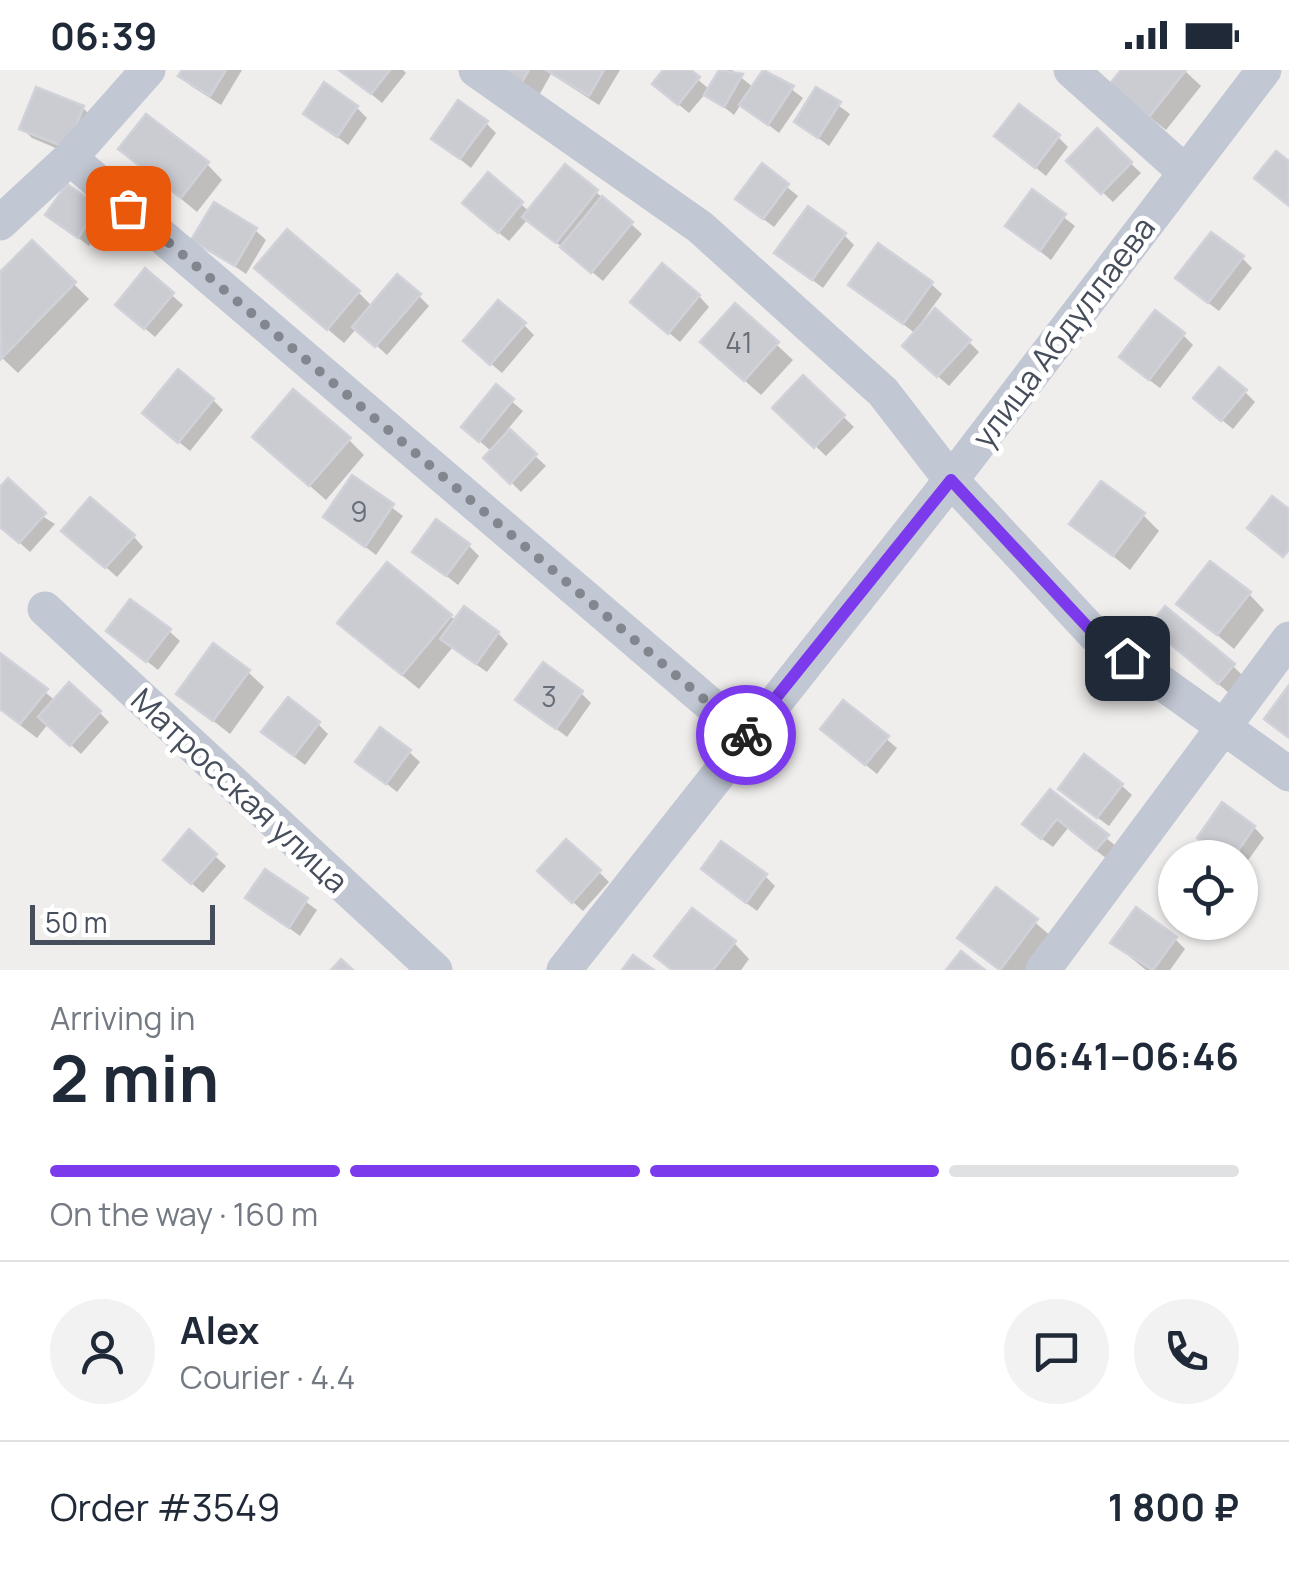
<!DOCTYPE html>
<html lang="en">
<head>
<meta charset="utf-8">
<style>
	:root { --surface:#fff; --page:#f2f2f3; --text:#1f2937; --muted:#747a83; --line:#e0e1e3; --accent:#7c3aed }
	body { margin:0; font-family:Manrope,sans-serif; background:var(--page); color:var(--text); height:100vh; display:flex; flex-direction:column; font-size:38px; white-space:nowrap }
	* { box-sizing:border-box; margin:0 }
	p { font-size:32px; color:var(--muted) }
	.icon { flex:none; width:55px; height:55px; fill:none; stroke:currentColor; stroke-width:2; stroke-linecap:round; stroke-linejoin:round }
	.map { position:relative; height:900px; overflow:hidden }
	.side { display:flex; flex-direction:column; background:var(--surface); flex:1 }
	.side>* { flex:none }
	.fabs { position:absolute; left:1158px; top:770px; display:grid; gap:20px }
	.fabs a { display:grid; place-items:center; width:100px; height:100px; border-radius:50%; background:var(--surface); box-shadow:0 2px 8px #0004; font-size:50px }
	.scale { position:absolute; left:30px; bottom:25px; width:185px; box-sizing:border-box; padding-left:10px; border:5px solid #464e5b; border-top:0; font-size:28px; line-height:35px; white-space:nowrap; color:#464e5b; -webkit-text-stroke:8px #fff; paint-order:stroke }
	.pin { position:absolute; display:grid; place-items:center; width:85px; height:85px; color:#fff; margin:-42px; border-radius:20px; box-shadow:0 5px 15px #0006 }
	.courier { position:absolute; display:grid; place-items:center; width:100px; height:100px; margin:-50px; border:8px solid #7c3aed; border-radius:50%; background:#fff; color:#222; box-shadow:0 2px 12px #0007 }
	.overview em { font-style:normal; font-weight:700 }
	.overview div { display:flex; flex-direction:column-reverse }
	.overview { display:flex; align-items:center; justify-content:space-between; height:170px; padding:0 50px }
	h1 { font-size:65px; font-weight:700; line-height:75px }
	.bar { display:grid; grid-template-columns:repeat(4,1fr); gap:15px 10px; align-content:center; height:120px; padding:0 50px }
	.bar i { height:12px; border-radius:8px; background:var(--line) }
	.bar .current { background:var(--accent) }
	.bar p { grid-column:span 4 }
	.line { display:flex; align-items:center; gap:25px; padding:0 50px; border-top:2px solid var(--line) }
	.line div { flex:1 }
	.round { display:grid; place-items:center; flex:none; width:105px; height:105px; border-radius:52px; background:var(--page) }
	.status { display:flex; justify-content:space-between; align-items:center; height:70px; padding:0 50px; background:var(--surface); direction:ltr }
	.status svg { height:28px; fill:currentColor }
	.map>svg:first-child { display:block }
	.shadow { fill:#0003 }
	.building { fill:#caccd2; stroke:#d1d2d9; stroke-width:2.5 }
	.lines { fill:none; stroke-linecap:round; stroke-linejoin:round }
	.minor { stroke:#c1c7d3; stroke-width:35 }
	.done { stroke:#82868e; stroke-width:10; stroke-dasharray:0 18 }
	.route { stroke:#7c3aed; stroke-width:12 }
	.labels { text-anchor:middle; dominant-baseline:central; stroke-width:10; stroke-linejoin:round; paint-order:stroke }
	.number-label { font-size:28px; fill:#676e79 }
	.street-label { font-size:32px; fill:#464e5b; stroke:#fff }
</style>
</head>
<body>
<div class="status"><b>06:39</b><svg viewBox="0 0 49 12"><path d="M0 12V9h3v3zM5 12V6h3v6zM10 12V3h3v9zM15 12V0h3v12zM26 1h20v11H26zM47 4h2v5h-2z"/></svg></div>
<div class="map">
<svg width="1289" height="900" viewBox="0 0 1289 900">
	<rect width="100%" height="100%" fill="#f0eeed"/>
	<g class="shadow">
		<polygon points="185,0 242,0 221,35 191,16 181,6"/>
		<polygon points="342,0 403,0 406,3 382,33"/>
		<polygon points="487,0 620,0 599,35 551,4 537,29"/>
		<polygon points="666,0 687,0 710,20 722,0 732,0 754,18 766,0 803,28 779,63 741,34 734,45 706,23 689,43 665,23"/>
		<polygon points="1124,0 1184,0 1201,16 1166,60 1128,30"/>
		<polygon points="817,20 850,44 829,76 797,52"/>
		<polygon points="83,38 93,48 77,87 32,68 22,58"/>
		<polygon points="357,38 367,48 348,75 306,43"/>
		<polygon points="486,53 496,63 471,98 435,69"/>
		<polygon points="1097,62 1141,103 1113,132 1069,91"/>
		<polygon points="997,66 1058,67 1068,77 1046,106"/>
		<polygon points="121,79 207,94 222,110 197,142"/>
		<polygon points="762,97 798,126 774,157 749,138"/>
		<polygon points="488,106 530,142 596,122 642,164 603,211 528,149 509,171 475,143"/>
		<polygon points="67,118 108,148 89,176 48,145"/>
		<polygon points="1032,123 1075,156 1051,190 1008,156"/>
		<polygon points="255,160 266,170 246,204 194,169"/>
		<polygon points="844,165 854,175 823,218 777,183"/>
		<polygon points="32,173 89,229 18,303 0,286 0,205"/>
		<polygon points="1242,188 1252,198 1219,241 1189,218"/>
		<polygon points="145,202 183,235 155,267 128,244"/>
		<polygon points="273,213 359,223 372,236 419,226 429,236 387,285 357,258 344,273"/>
		<polygon points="851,214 931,214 942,224 923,250 969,272 979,282 949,316 915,286 916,264"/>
		<polygon points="699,226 709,237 680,272 644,242"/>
		<polygon points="735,236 793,290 761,325 718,287"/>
		<polygon points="524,255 534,265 502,303 476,281"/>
		<polygon points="1183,265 1193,275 1160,318 1132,297"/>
		<polygon points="803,308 854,357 826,386 775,338"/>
		<polygon points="496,318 523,341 507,360 546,396 521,422 486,388 492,382 475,367"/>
		<polygon points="1245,322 1255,332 1233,359 1207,338"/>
		<polygon points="213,330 223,340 190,381 156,353"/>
		<polygon points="349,370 364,385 326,430 271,382"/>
		<polygon points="353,408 403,446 376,485 326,447"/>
		<polygon points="0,420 55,454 30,482 0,455"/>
		<polygon points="1143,445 1159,461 1130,500 1073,453"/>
		<polygon points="133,466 143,477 117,507 75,470"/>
		<polygon points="469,476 479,486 458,515 415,481"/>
		<polygon points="1249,524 1264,540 1234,579 1180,534"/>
		<polygon points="450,547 498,563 508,574 487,602 452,578 419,619 356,568"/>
		<polygon points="109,561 169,561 180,571 158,600"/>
		<polygon points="1162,566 1233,596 1243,606 1229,623"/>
		<polygon points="0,586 56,631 99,642 109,652 81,684 48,654 37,668 0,640"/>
		<polygon points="248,602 264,617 230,664 179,624"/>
		<polygon points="581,623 591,633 567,667 519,630"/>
		<polygon points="844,633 897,678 877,704 833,668"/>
		<polygon points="318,654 328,664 305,695 275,672"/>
		<polygon points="409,682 420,692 397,722 358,691"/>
		<polygon points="1121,715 1132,725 1109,756 1072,729"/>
		<polygon points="1050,722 1117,777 1107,789 1068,758 1053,777 1035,764"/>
		<polygon points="1254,757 1264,768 1241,800 1240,788 1224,788 1200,768"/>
		<polygon points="189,763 226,796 203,823 176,800"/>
		<polygon points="265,802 317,840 300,866 248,828"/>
		<polygon points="599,802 609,812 583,841 550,811"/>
		<polygon points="765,806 775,816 757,841 714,809"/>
		<polygon points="997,820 1052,867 1027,900 998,900 961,868"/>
		<polygon points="1175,869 1185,879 1170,900 1146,900 1113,873"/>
		<polygon points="734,873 749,889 741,900 672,900 658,886"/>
	</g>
	<g class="building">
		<polygon points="182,0 226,0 210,26 178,6"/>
		<polygon points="339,0 390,0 371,24"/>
		<polygon points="494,0 529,0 520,15"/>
		<polygon points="546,0 604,0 589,26"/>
		<polygon points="663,0 691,0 700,7 678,35 652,14"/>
		<polygon points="719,0 743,4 724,37 704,25"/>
		<polygon points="763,0 794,16 768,55 739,35"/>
		<polygon points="1121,0 1186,0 1149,47 1109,15"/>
		<polygon points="324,12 358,36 337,67 303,44"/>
		<polygon points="36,17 84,36 67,78 19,59"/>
		<polygon points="816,17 841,32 818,68 794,52"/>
		<polygon points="458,30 488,51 460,89 431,69"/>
		<polygon points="1019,34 1060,65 1035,98 994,66"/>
		<polygon points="146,44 209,92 181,128 118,79"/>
		<polygon points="1097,58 1132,92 1101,124 1066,91"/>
		<polygon points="1276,81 1289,91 1289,136 1254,108"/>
		<polygon points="762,93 789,114 763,149 735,129"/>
		<polygon points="565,94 598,120 556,173 522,147"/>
		<polygon points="488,102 523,132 498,163 462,133"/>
		<polygon points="67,114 99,136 78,168 45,145"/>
		<polygon points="1032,119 1066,144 1040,181 1005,156"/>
		<polygon points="602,126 633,152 591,203 560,177"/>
		<polygon points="214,132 257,158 235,196 191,170"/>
		<polygon points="808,136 846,163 812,210 774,183"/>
		<polygon points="287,159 360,221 327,260 254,198"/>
		<polygon points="1211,162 1244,186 1208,233 1175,208"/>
		<polygon points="32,170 76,212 1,289 0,202"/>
		<polygon points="878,173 933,212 903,254 848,215"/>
		<polygon points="662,193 700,225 668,264 630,232"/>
		<polygon points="145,198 174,223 144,259 115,235"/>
		<polygon points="397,204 421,224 375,277 352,257"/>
		<polygon points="498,230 526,253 490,295 463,271"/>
		<polygon points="735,233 779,272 744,311 700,272"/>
		<polygon points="935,238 971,270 937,307 902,276"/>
		<polygon points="1155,240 1185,263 1149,310 1119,287"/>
		<polygon points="1219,297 1247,320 1221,351 1193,328"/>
		<polygon points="178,299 214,329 178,373 142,343"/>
		<polygon points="803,305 845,345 814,378 772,338"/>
		<polygon points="496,314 514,329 479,372 461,357"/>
		<polygon points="293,319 351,368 309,416 252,367"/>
		<polygon points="510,359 537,384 510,414 483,388"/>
		<polygon points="352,405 394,434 365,477 323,447"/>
		<polygon points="8,408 46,443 19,473 0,457 0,417"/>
		<polygon points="1101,411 1145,443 1113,486 1069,454"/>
		<polygon points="1272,426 1289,439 1289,480 1283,487 1247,458"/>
		<polygon points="90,427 135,465 105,498 61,461"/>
		<polygon points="436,449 470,474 446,506 412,482"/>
		<polygon points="1210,491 1251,522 1217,565 1176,534"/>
		<polygon points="387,492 452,545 402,605 337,553"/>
		<polygon points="130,529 171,559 146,592 106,561"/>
		<polygon points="464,536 499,562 476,594 440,569"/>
		<polygon points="1165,536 1235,594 1218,614 1149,556"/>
		<polygon points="213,573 250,600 213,651 176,624"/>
		<polygon points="0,583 48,619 20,654 0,639"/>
		<polygon points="543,592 583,621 556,659 515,630"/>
		<polygon points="69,612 101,641 70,676 38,647"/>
		<polygon points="1289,615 1289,668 1264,649"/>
		<polygon points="288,627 320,652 294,686 261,662"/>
		<polygon points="843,630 889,666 865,695 820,659"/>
		<polygon points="380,657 411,680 386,714 355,692"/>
		<polygon points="1084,684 1123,714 1097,748 1058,719"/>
		<polygon points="1050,719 1109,765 1096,780 1057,749 1041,769 1022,754"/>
		<polygon points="1222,732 1255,756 1233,788 1225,788 1197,768"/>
		<polygon points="189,759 217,784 191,814 163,790"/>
		<polygon points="566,769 601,800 572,833 537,801"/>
		<polygon points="721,771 767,804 746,833 701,799"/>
		<polygon points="1194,777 1208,788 1185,788"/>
		<polygon points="265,799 308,828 289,858 245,828"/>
		<polygon points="996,817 1038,849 1000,900 957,868"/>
		<polygon points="1136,837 1177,867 1153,900 1110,873"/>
		<polygon points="692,838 736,871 713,900 672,900 654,886"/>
		<polygon points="961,881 985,900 946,900"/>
		<polygon points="633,885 654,900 622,900"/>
		<polygon points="341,889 353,900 331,900"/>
	</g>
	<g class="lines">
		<g class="minor">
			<polyline points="476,0 700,157 883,322 951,410 1095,565 1289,704"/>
			<polyline points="1071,0 1185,102"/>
			<polyline points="70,88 746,665"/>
			<polyline points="0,153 70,88 148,0"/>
			<polyline points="45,539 435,900"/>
			<polyline points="564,900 951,410 1264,0"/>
			<polyline points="1043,900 1289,569"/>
		</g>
	</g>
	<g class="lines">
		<polyline class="done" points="128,138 746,665"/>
		<polyline class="route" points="746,665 951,410 1096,566 1127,588"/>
	</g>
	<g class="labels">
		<g class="number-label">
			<text x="739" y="272">41</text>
			<text x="359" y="441">9</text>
			<text x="549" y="626">3</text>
		</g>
		<g class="street-label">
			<text transform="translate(1063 262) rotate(-53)">улица Абдуллаева</text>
			<text transform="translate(240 720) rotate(43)">Матросская улица</text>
		</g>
	</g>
</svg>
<div class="fabs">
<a><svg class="icon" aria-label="locate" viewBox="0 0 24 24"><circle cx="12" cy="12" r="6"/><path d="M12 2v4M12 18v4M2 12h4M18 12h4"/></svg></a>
</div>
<div class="scale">50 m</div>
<div class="pin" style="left:128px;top:138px;background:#ea580c"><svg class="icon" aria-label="bag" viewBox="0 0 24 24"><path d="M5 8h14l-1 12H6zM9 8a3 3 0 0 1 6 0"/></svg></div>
<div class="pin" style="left:1127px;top:588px;background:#1f2937"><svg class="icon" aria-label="home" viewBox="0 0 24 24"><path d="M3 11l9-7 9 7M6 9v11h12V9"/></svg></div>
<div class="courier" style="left:746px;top:665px"><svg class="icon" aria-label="bike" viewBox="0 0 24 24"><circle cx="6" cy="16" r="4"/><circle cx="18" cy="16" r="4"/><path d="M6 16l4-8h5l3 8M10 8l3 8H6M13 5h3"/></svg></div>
</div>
<section class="side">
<div class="overview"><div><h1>2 min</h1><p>Arriving in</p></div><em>06:41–06:46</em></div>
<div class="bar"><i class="current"></i><i class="current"></i><i class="current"></i><i></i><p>On the way · 160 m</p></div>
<div class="line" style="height:180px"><a class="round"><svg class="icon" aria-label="person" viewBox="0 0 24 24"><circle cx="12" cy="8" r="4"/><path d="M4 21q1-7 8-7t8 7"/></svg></a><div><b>Alex</b><p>Courier · 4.4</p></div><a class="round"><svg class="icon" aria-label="chat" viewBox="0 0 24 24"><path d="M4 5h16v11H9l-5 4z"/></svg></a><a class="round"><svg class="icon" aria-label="phone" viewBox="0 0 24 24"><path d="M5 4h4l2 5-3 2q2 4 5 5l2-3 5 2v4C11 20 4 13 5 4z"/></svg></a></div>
<div class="line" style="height:130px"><div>Order #3549</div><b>1 800 ₽</b></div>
</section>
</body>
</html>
